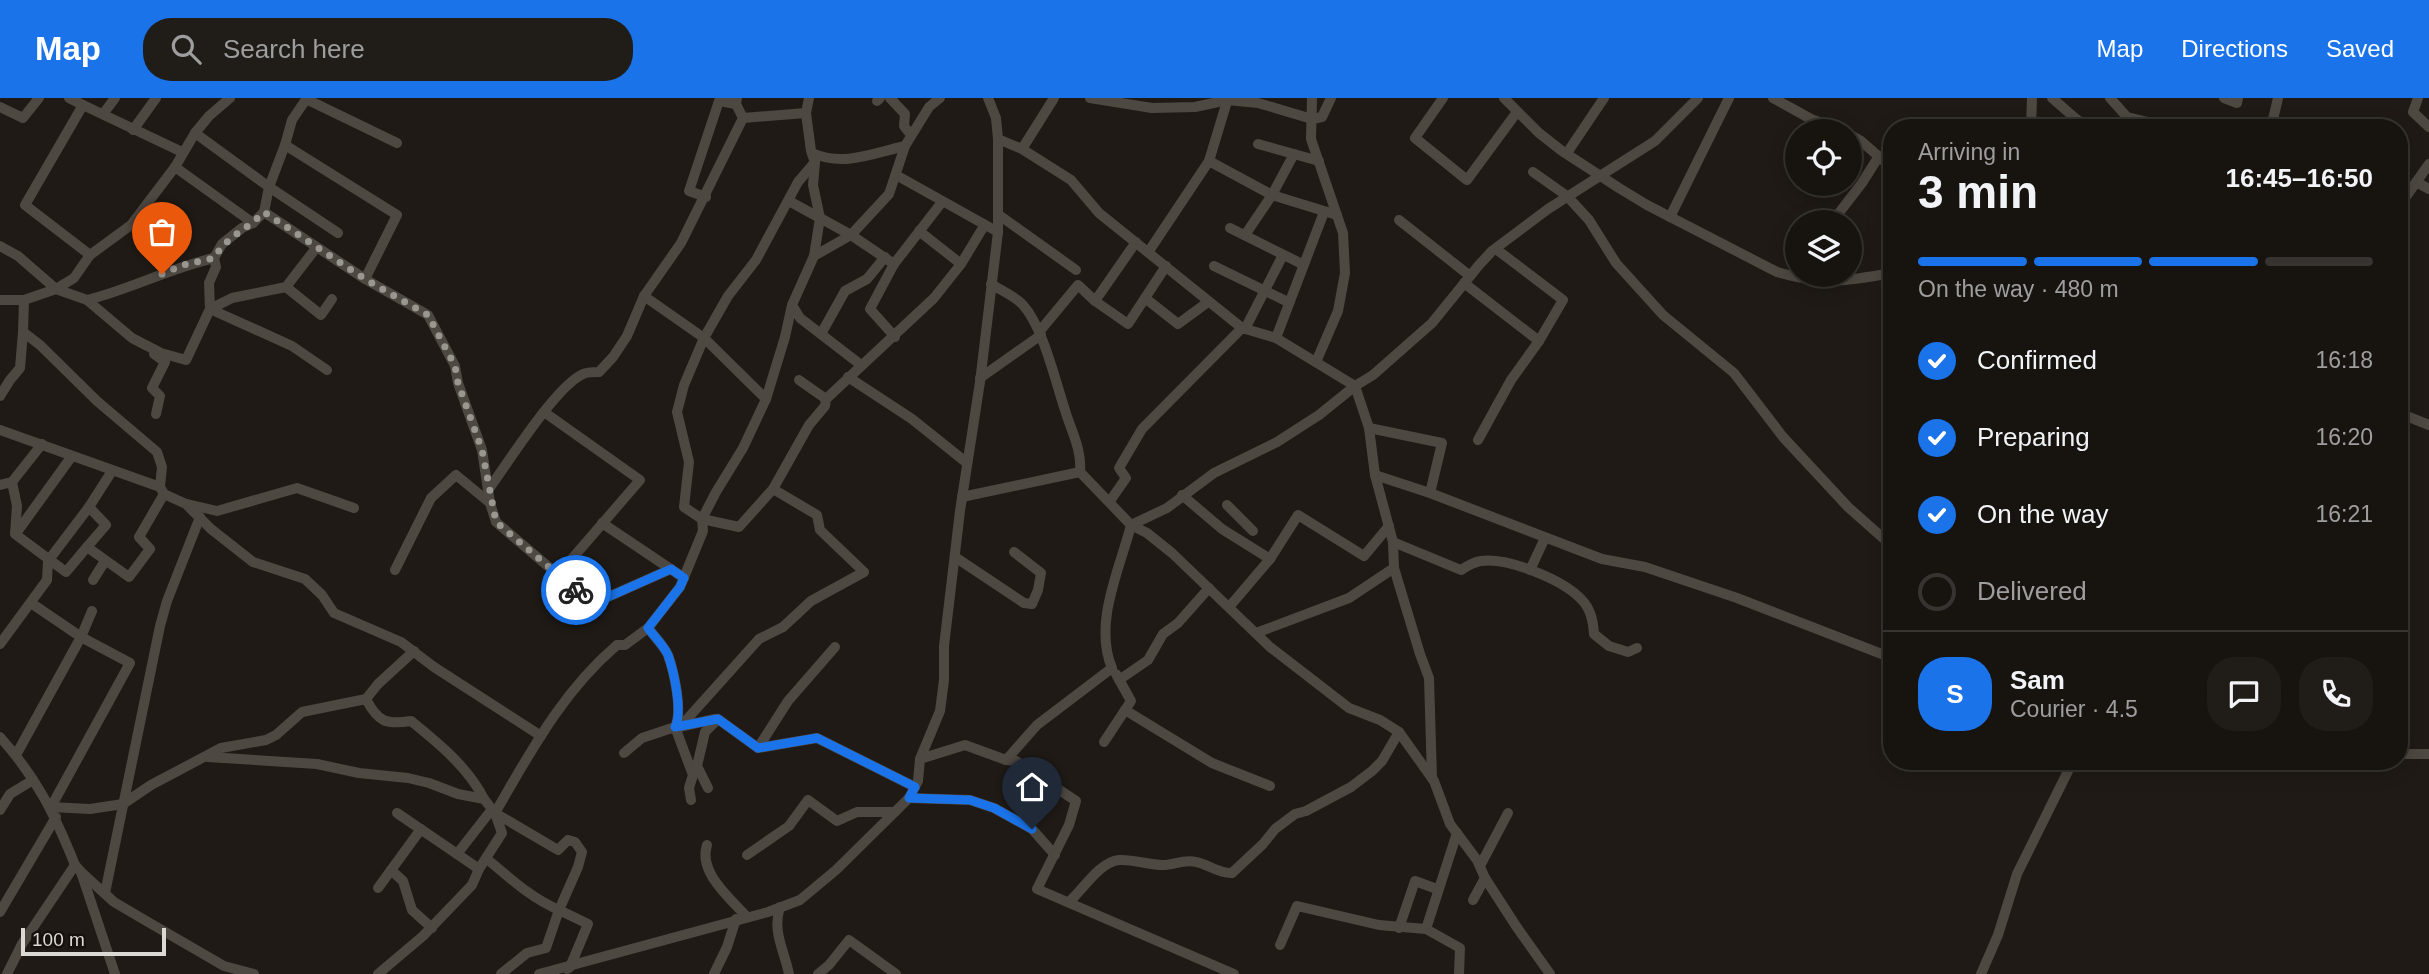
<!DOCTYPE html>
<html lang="en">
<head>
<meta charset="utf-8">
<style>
	:root { --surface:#171410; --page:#201d19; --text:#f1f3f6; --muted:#9e9e9f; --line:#363330; --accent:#1a73e8 }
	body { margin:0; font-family:Helvetica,sans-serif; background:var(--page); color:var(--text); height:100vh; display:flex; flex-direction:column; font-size:26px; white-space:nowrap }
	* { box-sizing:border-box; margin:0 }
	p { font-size:23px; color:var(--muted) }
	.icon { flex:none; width:38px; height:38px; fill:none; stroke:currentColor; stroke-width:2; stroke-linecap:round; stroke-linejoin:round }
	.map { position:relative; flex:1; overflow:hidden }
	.drawer { position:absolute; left:1883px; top:21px; width:525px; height:651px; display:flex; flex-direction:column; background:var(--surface); border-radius:28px; box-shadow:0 4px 18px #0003,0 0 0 2px var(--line) }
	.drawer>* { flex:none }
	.fabs { position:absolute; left:1785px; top:21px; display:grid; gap:14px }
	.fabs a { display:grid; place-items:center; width:77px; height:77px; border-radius:50%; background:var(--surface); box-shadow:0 4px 18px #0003,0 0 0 2px var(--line); font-size:35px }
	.scale { position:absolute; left:21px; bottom:18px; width:145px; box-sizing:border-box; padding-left:7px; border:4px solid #dcd8d4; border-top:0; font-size:19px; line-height:24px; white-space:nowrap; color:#dcd8d4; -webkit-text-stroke:5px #16110c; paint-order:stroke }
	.pin { position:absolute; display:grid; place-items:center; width:60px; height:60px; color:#fff; margin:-72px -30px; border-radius:50% 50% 50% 0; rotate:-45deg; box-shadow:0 0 7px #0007 }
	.pin .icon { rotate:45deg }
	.courier { position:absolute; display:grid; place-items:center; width:70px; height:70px; margin:-35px; border:5px solid #1a73e8; border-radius:50%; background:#fff; color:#222; box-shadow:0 2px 9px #0007 }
	.overview em { font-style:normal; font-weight:800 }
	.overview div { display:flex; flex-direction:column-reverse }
	.overview { display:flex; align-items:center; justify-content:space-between; height:119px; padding:0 35px }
	h1 { font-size:46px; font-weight:800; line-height:52px }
	.bar { display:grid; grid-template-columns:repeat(4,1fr); gap:10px 7px; align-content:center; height:84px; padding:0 35px }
	.bar i { height:9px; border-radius:5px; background:var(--line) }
	.bar .selected { background:var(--accent) }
	.bar p { grid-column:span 4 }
	.line { display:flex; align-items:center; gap:18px; padding:0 35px; border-top:2px solid var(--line) }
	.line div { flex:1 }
	.round { display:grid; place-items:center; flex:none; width:74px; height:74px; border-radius:28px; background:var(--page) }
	ol { padding:0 35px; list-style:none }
	li { display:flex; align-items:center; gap:21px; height:77px }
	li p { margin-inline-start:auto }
	li .icon { padding:7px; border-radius:50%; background:var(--accent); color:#fff; stroke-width:4 }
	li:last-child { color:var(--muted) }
	li i { width:38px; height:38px; border:4px solid var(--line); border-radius:50% }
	header { display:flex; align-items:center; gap:42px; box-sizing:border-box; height:98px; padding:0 35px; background:var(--accent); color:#fff }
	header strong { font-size:33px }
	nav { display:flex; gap:38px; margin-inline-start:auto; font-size:24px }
	.search { width:490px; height:63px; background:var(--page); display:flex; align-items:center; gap:18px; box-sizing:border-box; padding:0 24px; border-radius:28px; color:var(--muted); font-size:26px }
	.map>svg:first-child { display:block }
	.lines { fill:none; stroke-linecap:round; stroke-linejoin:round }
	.minor { stroke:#4e4842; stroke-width:10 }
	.done { stroke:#9a9691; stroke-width:7; stroke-dasharray:0 12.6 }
	.route { stroke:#1a73e8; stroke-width:9 }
</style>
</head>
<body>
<header>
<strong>Map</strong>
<div class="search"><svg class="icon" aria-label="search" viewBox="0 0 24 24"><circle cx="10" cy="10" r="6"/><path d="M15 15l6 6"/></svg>Search here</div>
<nav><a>Map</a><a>Directions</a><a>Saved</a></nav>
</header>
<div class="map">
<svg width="2429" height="876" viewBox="0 0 2429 876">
	<rect width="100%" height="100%" fill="#1f1a15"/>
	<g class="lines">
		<g class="minor">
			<polyline points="69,0 83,7"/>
			<polyline points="809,0 806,15 811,53 815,64 813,87 820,120 814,158"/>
			<polyline points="890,0 905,16 904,28 911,37"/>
			<polyline points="1090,0 1152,10 1195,9 1227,2 1258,5 1312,21 1322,19 1331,0"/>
			<polyline points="1312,0 1311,41 1343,135 1345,175 1338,213 1316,264"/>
			<polyline points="1443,0 1415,40 1467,82 1517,14"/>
			<path d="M 1504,0 L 1539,35 L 1562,53 L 1619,90 L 1647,107 L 1777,174 C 1825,188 1844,183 1892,175"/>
			<polyline points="1773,0 1811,21 1842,33"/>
			<polyline points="2052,0 2075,20 2072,30"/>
			<polyline points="2110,0 2127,19 2173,30"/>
			<polyline points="2224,0 2237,5 2238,0"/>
			<polyline points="2418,0 2413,14 2429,29"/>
			<polyline points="306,1 397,45"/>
			<polyline points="877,3 880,0"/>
			<polyline points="0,9 23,20 39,0"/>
			<polyline points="103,16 115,0"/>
			<polyline points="743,20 806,15"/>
			<polyline points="2075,20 2089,30"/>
			<polyline points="2031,30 2032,0"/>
			<polyline points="2271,30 2278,0"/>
			<polyline points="133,32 156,0"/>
			<polyline points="195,35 269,89 338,135"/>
			<polyline points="1850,37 1861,43 1892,70"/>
			<polyline points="998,41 1022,51 1071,82 1099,115 1242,230 1276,240 1355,288 1369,330 1375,377 1393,444 1394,470 1420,556 1429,580 1432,680"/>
			<polyline points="1258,46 1319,63"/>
			<polyline points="285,47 397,117 365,181"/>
			<polyline points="1022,51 1054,0"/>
			<path d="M 812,55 C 844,69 873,55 905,48"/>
			<polyline points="1567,55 1604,0"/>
			<polyline points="1209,63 1272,97 1337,117"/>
			<polyline points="815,64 798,84 756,162 728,198 704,240 684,287 677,314 689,364 684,409 702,421 716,394 743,350 766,301 785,239 792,207 814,158 851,137 889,96 905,48 929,9 940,0"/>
			<polyline points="175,69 253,125"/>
			<polyline points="1533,74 1567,98 1589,122 1616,165 1663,217 1734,275 1783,339 1848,409 1892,448"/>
			<polyline points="896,77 998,134"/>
			<polyline points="2416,84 2429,91"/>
			<polyline points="706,99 689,93 719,3 736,6"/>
			<polyline points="2405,100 2429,66"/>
			<polyline points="789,103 851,137 894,166"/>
			<polyline points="264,114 365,181 428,217 455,268 458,285 482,352 490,405"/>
			<polyline points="999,117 1076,172"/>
			<polyline points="1670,119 1729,0"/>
			<polyline points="1399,122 1470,178"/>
			<polyline points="1832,124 1862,85 1879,58"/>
			<polyline points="1230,130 1302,166"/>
			<polyline points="919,133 961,166"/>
			<polyline points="1245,137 1272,97 1294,56"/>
			<polyline points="0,148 18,158 56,191 87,202 132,240 161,255 186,262 210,211 209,185 216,169 214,160 222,146 242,130 253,125 264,114 269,89 285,47 292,22 307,0"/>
			<polyline points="1496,151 1563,202 1539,243"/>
			<polyline points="1149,153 1209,63 1228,0"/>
			<polyline points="90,157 25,107 83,7 182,54"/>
			<polyline points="1214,168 1288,204"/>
			<polyline points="1464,185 1539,243 1511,282 1478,342"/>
			<path d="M 991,186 C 1000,192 1015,198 1023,207 C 1043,229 1055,282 1065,312 C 1071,333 1082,351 1080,374 L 1131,427 L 1147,435 L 1172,455 L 1270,549 L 1349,610 L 1380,622 L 1399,634 L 1434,683 L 1450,726 L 1477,762 L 1485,780 L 1516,828 L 1550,876"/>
			<polyline points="286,189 321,217 332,201"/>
			<polyline points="644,198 704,240 766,301"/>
			<polyline points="1145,200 1178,226 1208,204"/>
			<polyline points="0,202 24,202 56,191 74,180 90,157 131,127 175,69 195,35 209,18 230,0"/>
			<polyline points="24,202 23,234 40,247 97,303 157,354 162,369 160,389"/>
			<path d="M 87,202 C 131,191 170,170 214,160"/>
			<polyline points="1095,203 1136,144"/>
			<polyline points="792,207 800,220 861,267"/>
			<polyline points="210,211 292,248 327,272"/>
			<polyline points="210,211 232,200 286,189 316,150"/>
			<polyline points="1245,231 1283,157"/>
			<polyline points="1039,234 1078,187 1095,203 1128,226 1166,168"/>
			<polyline points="821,236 845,193 867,181 885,159"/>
			<polyline points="895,239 870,211 894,166 942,104"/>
			<polyline points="1276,240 1324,114"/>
			<polyline points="154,256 165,264 152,290 160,298 156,316"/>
			<polyline points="848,279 912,321 967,365"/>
			<polyline points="980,280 1041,237"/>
			<polyline points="799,282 826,301"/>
			<polyline points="0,298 10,282 20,270 23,234"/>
			<polyline points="544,314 640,382 570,463"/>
			<polyline points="2399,315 2429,327"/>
			<polyline points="1369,330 1442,345 1430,395"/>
			<polyline points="0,332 160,389 164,396 186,406 211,431 253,464 305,481 322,497 334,515 401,544 434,569 541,638"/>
			<polyline points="1375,377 1430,395 1602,461 1645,469 1737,500 1892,560"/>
			<polyline points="12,384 42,346"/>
			<polyline points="0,387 12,384 17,408 15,436 66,474 87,449 129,479 150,451 139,439 164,396"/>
			<path d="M 488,392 C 508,365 555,289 583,276 C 587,274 594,274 599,274 L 613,259 L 627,238 L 644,198 L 681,145 L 743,20 L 736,6 L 737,0"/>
			<polyline points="1182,397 1222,431 1270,461"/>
			<polyline points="962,399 1080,374"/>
			<polyline points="1110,403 1126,380 1119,370 1142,331 1242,230"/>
			<polyline points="187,406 217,413 297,390 354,410"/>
			<polyline points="1227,407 1253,433"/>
			<polyline points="602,425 684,480"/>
			<polyline points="17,434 72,358"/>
			<path d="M 1393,444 L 1461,472 C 1467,468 1474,464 1481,463 C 1508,459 1563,482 1581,501 C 1591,511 1593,523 1594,536 L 1609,548 L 1628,554 L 1637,550"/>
			<polyline points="87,449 106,427 89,409"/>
			<polyline points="955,459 1024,505 1032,506 1038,492 1041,475 1014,454"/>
			<polyline points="395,472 431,400 456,377 490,405 496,424 584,499 599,503 671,471"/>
			<polyline points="1530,472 1545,440"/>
			<polyline points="93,482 105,463"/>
			<polyline points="1230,508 1270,461 1298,417 1364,458 1389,428"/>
			<polyline points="92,513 81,539 130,565 51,709 90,711 123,706 151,687 221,650 266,642 276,637 302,614 366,601 378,586 414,553"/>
			<path d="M 648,530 C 654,538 664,548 668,557 C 674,574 683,613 675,629"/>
			<polyline points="1256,535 1349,500 1394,470"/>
			<polyline points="0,546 47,482 48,463 89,409 112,373"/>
			<polyline points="1119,582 1148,562 1163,536 1178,525 1209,490"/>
			<path d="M 366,601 C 378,624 386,627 411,623 C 438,645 468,669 484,701"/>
			<polyline points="1125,612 1212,665 1270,688"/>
			<polyline points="679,629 715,621"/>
			<polyline points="680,629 759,541 783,529 811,503 864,474 820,432 817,417 773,391"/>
			<path d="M 0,639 C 37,680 55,717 75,767 L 81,774 L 115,876"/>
			<polyline points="1104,644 1131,603 1116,576"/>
			<polyline points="758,650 788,603 835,549"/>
			<polyline points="624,655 642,640 675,629 693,677 689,690 691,702"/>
			<polyline points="2399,656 2429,656"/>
			<polyline points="16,657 81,539 31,505"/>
			<polyline points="208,659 317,666 359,675 408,680 429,685 458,696 484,701 495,715 502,735 479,771 472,787 423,838 378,876"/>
			<path d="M 920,661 L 965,647 L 1006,662 L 1037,627 L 1112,570 C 1093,525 1120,471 1131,427 L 1167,410 L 1214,375 L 1277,344 L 1319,317 L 1355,288 L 1373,277 L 1432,225 L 1479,167 L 1492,153 L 1548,111 L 1655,43 L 1698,0"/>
			<polyline points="1006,662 1016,663 1076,703 1069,727 1037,791 1234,876"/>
			<polyline points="708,690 697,668 705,634 718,621 758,650 817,640 915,689"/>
			<polyline points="909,700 970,702 994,710 1032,731 1055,757"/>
			<polyline points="0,712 10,696 33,682"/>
			<polyline points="397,715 479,771"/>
			<path d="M 707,747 C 698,774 729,799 746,818"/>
			<polyline points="457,756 489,715 495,715"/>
			<polyline points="747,757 789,728 808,702 837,723 857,714 895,714"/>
			<path d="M 487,761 C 511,781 531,800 559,812 L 546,850 L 527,855 L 501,876"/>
			<polyline points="1480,768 1508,715"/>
			<polyline points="391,772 403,783 412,812 432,830"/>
			<polyline points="81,774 114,804 148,824 224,868 254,876"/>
			<polyline points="378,790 421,731"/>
			<polyline points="105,795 160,528 167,503 200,419"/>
			<polyline points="1473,802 1485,780"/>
			<path d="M 1070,803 C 1085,789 1100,764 1119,762 C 1133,761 1149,767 1163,767 C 1174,767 1184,761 1196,764 C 1208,766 1219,776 1232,775 L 1263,746 L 1275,731 L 1295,716 L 1306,713 L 1351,689 L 1372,673 L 1382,663 L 1399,634"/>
			<path d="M 780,809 C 772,833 784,852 789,876"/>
			<polyline points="0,814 56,719"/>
			<polyline points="1399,830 1415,783 1437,791"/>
			<polyline points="1426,831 1460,850 1459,876"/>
			<polyline points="1280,847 1297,808 1379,827 1426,831 1457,735"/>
			<path d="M 567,871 L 570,869 L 588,826 L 559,812 L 578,769 L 582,754 L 575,744 L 568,742 L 558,752 L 495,715 C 531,653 562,594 617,547 L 625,547 L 648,530 L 680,489 L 703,433 L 702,421 L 739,429 L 773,391 L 809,327 L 825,308 L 826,301 L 934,200 L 961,166 L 984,128"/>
			<polyline points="7,876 22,846 75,767"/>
			<polyline points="539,876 768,814 800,802 836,772 909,700 918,683 920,661 940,613 944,582 944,548 960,413 980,284 998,134 998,41 996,20 988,0"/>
			<polyline points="714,876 727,849 736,821"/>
			<polyline points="818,876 829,867 849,842 896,876"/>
			<polyline points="1981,876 1998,837 2017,776 2073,663"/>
		</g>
	</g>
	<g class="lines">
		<path class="done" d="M 162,176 L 183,167 L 214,160 C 228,137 247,132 264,114 L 365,181 L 428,217 L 455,268 L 458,285 L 482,352 L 496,424 L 576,492"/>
		<path class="route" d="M 576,492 L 584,499 L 599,503 L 671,471 L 684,480 L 680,489 L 648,530 C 654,538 664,548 668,557 C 674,574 683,614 675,629 L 718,621 L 758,650 L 817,640 L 915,689 L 909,700 L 970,702 L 994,710 L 1032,731"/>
	</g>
</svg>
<div class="fabs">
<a><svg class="icon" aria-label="locate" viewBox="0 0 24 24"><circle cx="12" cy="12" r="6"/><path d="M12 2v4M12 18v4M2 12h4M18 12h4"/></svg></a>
<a><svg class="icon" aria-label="layers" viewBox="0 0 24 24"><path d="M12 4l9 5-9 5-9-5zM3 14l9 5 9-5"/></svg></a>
</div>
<div class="scale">100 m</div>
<div class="pin" style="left:162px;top:176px;background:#ea580c"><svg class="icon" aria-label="bag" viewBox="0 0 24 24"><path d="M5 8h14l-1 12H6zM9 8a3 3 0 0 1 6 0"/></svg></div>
<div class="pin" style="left:1032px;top:731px;background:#1f2937"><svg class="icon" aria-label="home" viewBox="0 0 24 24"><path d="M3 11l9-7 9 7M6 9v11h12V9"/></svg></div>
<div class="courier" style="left:576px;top:492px"><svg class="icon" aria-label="bike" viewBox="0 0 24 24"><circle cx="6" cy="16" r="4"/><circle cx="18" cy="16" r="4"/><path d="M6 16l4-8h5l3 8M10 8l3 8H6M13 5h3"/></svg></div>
<section class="drawer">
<div class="overview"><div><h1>3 min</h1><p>Arriving in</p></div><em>16:45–16:50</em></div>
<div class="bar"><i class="selected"></i><i class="selected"></i><i class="selected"></i><i></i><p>On the way · 480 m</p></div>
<ol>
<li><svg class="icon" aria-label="check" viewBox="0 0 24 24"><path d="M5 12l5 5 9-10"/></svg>Confirmed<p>16:18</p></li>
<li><svg class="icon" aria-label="check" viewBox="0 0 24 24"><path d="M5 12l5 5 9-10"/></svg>Preparing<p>16:20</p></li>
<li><svg class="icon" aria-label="check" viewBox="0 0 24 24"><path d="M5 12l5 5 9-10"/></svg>On the way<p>16:21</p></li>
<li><i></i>Delivered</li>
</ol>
<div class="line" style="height:126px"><b class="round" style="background:var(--accent);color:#fff">S</b><div><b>Sam</b><p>Courier · 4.5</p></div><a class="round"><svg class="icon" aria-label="chat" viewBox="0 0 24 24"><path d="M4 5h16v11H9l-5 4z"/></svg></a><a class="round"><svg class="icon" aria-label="phone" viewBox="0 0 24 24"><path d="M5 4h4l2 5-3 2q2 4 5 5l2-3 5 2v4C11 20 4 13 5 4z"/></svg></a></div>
</section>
</div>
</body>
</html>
